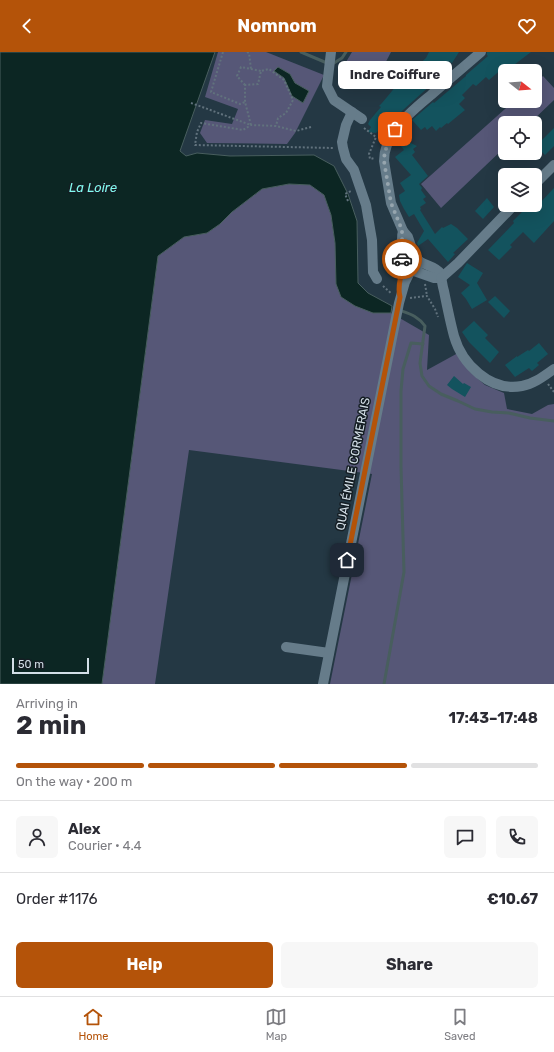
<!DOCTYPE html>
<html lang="en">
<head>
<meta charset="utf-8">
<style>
	:root { --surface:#fff; --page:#f7f7f7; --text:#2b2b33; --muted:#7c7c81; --line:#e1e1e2; --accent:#b45309 }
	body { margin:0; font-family:Rubik,sans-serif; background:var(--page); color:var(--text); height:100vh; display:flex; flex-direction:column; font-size:15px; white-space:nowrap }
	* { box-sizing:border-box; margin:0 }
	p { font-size:13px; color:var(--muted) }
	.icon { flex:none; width:22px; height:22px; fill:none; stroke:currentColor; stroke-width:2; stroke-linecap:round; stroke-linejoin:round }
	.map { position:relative; height:632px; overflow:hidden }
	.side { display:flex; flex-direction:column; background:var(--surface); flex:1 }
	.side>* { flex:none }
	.needle { width:26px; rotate:107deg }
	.tools { position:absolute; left:498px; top:12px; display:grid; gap:8px }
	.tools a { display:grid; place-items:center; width:44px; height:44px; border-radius:6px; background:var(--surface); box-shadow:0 4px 16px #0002; font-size:20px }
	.scale { position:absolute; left:12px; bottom:10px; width:77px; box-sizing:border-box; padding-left:4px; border:2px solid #d3dfe7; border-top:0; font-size:11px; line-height:14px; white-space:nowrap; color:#d3dfe7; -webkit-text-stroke:3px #151e24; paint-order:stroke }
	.pin { position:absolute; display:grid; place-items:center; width:34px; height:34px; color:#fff; margin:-17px; border-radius:8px; box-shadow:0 2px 6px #0006 }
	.courier { position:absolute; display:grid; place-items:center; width:40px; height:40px; margin:-20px; border:3px solid #b45309; border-radius:50%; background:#fff; color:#222; box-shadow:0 1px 5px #0007 }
	.bubble { position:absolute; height:28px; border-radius:6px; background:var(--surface); box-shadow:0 4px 16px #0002; font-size:13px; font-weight:700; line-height:28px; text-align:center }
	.headline em { font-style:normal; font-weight:700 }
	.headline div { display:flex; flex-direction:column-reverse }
	.headline { display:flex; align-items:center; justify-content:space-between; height:68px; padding:0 16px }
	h1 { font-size:26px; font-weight:700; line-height:30px }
	.bar { display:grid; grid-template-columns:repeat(4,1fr); gap:6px 4px; align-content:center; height:48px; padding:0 16px }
	.bar i { height:5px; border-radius:3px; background:var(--line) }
	.bar .selected { background:var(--accent) }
	.bar p { grid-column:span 4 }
	.line { display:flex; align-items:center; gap:10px; padding:0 16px; border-top:1px solid var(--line) }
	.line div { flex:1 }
	.round { display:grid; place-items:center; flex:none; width:42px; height:42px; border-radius:6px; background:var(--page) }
	.button { display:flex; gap:8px; margin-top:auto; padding:8px 16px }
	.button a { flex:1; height:46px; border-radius:6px; background:var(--accent); color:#fff; font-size:16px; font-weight:700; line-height:46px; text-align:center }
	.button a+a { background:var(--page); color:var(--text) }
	header { display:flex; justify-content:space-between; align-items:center; height:52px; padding:0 16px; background:var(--accent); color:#fff; font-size:18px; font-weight:700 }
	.dock { display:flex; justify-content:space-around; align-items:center; height:56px; border-top:1px solid var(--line); background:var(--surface); font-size:11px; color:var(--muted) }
	.dock a { display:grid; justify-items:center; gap:2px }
	.dock .selected { color:var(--accent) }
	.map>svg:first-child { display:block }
	.green { fill:#565777 }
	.water { fill:#0c2623; stroke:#485e5e }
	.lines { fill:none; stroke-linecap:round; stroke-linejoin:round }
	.stream { stroke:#485e5e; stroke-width:3 }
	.building { fill:#13535e }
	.path { stroke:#61727d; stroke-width:2; stroke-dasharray:2 2; stroke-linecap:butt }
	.minor { stroke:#667c8a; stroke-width:10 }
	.done { stroke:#96a5ae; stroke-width:4; stroke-dasharray:0 7.2 }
	.route { stroke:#b45309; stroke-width:5 }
	.labels { text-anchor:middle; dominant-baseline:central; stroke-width:3; stroke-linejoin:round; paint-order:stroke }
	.street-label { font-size:12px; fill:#d3dfe7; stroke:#151e24 }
	.water-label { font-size:13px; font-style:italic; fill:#83fbf0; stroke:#151e24 }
</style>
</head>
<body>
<header><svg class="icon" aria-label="back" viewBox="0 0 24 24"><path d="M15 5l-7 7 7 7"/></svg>Nomnom<svg class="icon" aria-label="heart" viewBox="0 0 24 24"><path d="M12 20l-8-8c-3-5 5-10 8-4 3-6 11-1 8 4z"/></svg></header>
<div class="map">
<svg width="554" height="632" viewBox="0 0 554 632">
	<rect width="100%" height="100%" fill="#243844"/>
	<g class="green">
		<polygon points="218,0 266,0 324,23 295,81 287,92 207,91 200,81 205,68 232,72 238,57 205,45"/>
		<polygon points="352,0 391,0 377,27 346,10"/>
		<polygon points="543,24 554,36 554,48 530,71 505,71 505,95 441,156 421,132 514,49 535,49 535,31"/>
		<polygon points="289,132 310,133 324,143 331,163 335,191 373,260 391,261 429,283 427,318 458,301 470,320 485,333 504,341 507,357 532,362 548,353 554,352 554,632 330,632 372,422 189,398 155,632 102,632 158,204 184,185 207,181 220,172 232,160 262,137"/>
	</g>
	<g class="water">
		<polygon points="0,0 215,0 180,99 186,104 197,101 230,104 314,103 334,114 348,142 357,169 358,231 368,241 392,254 391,261 373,261 355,254 341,245 336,232 335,191 331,163 324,143 310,133 289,132 262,137 232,160 220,172 207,181 184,185 158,204 102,632 0,632"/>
		<polygon points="278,15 290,22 295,31 309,39 303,51 292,44 284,26 274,19"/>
	</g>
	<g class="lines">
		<g class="stream">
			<polyline points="301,0 327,11"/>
			<polyline points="334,11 342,6 346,0"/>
			<path d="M 399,258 C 410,262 418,264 425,274 L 420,311 L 422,324 L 429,334 L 441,342 L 458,349 L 475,357 L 492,360 L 509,361 L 530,366 L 554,369"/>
			<polyline points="384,632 404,520 401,415 401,339 403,317 411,291 423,292"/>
		</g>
	</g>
	<g class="building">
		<polygon points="429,0 459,0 452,11 449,9 442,23 403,58 382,80 379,78 376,81 368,80 371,75 368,72 370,68 381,55 379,54 382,51 397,33 405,35 415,16 426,6"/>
		<polygon points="487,0 531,0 506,19 503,16 489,28 486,25 476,34 473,32 462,43 465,46 459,52 465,58 448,72 447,71 441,76 440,75 436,79 432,74 427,78 425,75 421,78 412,68 433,50 434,51 466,24 466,23 488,4 487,3"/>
		<polygon points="554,76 554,94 545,103 536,94"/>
		<polygon points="398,85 417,94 413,97 415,100 412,103 428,124 419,132 422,136 421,138 426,145 423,147 426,151 420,155 421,157 420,158 435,182 442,175 443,176 451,172 457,176 468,187 453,201 455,202 448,210 428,187 418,194 417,191 424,179 414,162 409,165 404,157 400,149 399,143 405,139 400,131 411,123 395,105 404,98 396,88"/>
		<polygon points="554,136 554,169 534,191 523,180 510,193 512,195 499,208 488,198 514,171 513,169 529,153 538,153"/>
		<polygon points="487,146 494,155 483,167 475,159"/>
		<polygon points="467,211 483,221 477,231 487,248 472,257 466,247 461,241 470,233 458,225"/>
		<polygon points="495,244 510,259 504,266 488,250"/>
		<polygon points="474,269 488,283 485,286 499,300 490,311 469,290 462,280"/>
		<polygon points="539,291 548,302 537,311 539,313 532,319 529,316 515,325 505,313 517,304 517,305 528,298 529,299"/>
		<polygon points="454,324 463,332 464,331 471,335 465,345 452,337 447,333"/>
	</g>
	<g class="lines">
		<g class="path">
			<polyline points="223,0 211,40 240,52 245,50"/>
			<polyline points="247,0 249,1 251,17"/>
			<polyline points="245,33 237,24 241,15 261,19"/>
			<path d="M 191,51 C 211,58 231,66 251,73 L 245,50 L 245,33 L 258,32 L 261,19 L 269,17 L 284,28 L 293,48 L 286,61 L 278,66 L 276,74"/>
			<polyline points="311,75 296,79 276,74 251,73 243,78 201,71 197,80 195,93 333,96"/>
			<polyline points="364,76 376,85 369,102 370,107 375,106"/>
			<polyline points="348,149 345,142 351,139"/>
			<polyline points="425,232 427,244"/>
			<polyline points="383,234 392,242"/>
			<polyline points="410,246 427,244 435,257 438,265"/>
			<polyline points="548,332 554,340"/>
		</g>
		<g class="minor">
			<polyline points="331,0 327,34 334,48 362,67"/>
			<polyline points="352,60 346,73 342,90 343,96 346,107 354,118 366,153 372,188 373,220 377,227"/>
			<polyline points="535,132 554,113"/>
			<path d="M 403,179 C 402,182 402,185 402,188 C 402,193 405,199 404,204 C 403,208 401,210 402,214 C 406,226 426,217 416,204 L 410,202 L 404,205"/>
			<path d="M 414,203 L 408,185 L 403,179 L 391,151 L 384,109 C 384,98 389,86 396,77 C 405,64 419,53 431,43 C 448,28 465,14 481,0"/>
			<path d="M 419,209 C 426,214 435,214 440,221 C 442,227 442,233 444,239 C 447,254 450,269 454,284 C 462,312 490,340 522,334 C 534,332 544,324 554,317"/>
			<polyline points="414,219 434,226 441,226"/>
			<polyline points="441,226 458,211 514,153"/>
			<polyline points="286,595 329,601"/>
			<polyline points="323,632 399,251 405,230 410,220"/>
		</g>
	</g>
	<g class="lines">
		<path class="done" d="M 395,77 C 390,87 384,97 384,109 L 391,151 L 402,178 L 402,187 L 404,199 L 404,205 L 402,207"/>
		<path class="route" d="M 347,508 L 400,245 C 397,234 401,227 402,217 C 403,214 401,211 402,207"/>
	</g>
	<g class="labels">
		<g class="street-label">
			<text transform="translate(353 412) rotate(-79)">QUAI ÉMILE CORMERAIS</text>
		</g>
		<g class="water-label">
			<text x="93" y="135">La Loire</text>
		</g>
	</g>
</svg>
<div class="tools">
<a><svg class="needle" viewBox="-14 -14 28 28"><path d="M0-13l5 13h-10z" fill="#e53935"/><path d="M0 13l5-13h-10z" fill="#7c7c81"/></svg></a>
<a><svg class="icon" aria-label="locate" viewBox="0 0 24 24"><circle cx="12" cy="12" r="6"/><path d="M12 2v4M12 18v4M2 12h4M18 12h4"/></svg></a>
<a><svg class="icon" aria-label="layers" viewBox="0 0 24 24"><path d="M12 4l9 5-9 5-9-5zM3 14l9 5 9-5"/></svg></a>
</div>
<div class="scale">50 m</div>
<div class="pin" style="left:395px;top:77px;background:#ea580c"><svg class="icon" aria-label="bag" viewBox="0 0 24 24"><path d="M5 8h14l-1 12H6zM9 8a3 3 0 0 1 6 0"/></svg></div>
<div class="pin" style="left:347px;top:508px;background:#1f2937"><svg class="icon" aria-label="home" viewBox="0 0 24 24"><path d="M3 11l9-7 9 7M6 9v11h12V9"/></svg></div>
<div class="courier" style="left:402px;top:207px"><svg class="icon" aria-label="car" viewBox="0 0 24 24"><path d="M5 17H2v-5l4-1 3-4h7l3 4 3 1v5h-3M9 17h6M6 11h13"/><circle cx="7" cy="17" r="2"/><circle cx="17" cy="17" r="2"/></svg></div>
<div class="bubble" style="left:338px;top:9px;width:114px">Indre Coiffure</div>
</div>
<section class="side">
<div class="headline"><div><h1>2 min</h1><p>Arriving in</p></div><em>17:43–17:48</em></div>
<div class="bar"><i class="selected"></i><i class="selected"></i><i class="selected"></i><i></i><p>On the way · 200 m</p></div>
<div class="line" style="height:72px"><a class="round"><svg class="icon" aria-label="person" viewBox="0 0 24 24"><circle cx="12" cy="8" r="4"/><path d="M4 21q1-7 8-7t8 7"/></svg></a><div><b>Alex</b><p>Courier · 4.4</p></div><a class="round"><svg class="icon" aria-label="chat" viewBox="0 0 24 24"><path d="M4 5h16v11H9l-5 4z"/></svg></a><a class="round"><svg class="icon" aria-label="phone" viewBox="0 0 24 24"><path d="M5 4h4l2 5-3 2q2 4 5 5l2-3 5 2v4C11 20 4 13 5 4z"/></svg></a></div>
<div class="line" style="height:52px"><div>Order #1176</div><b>€10.67</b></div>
<div class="button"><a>Help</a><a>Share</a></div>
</section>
<nav class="dock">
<a class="selected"><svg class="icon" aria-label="home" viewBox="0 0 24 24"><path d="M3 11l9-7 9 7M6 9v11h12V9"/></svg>Home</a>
<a><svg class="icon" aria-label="map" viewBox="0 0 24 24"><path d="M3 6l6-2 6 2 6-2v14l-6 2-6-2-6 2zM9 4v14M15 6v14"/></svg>Map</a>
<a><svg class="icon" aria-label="saved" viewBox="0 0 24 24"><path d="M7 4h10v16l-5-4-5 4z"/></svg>Saved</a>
</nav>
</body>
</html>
